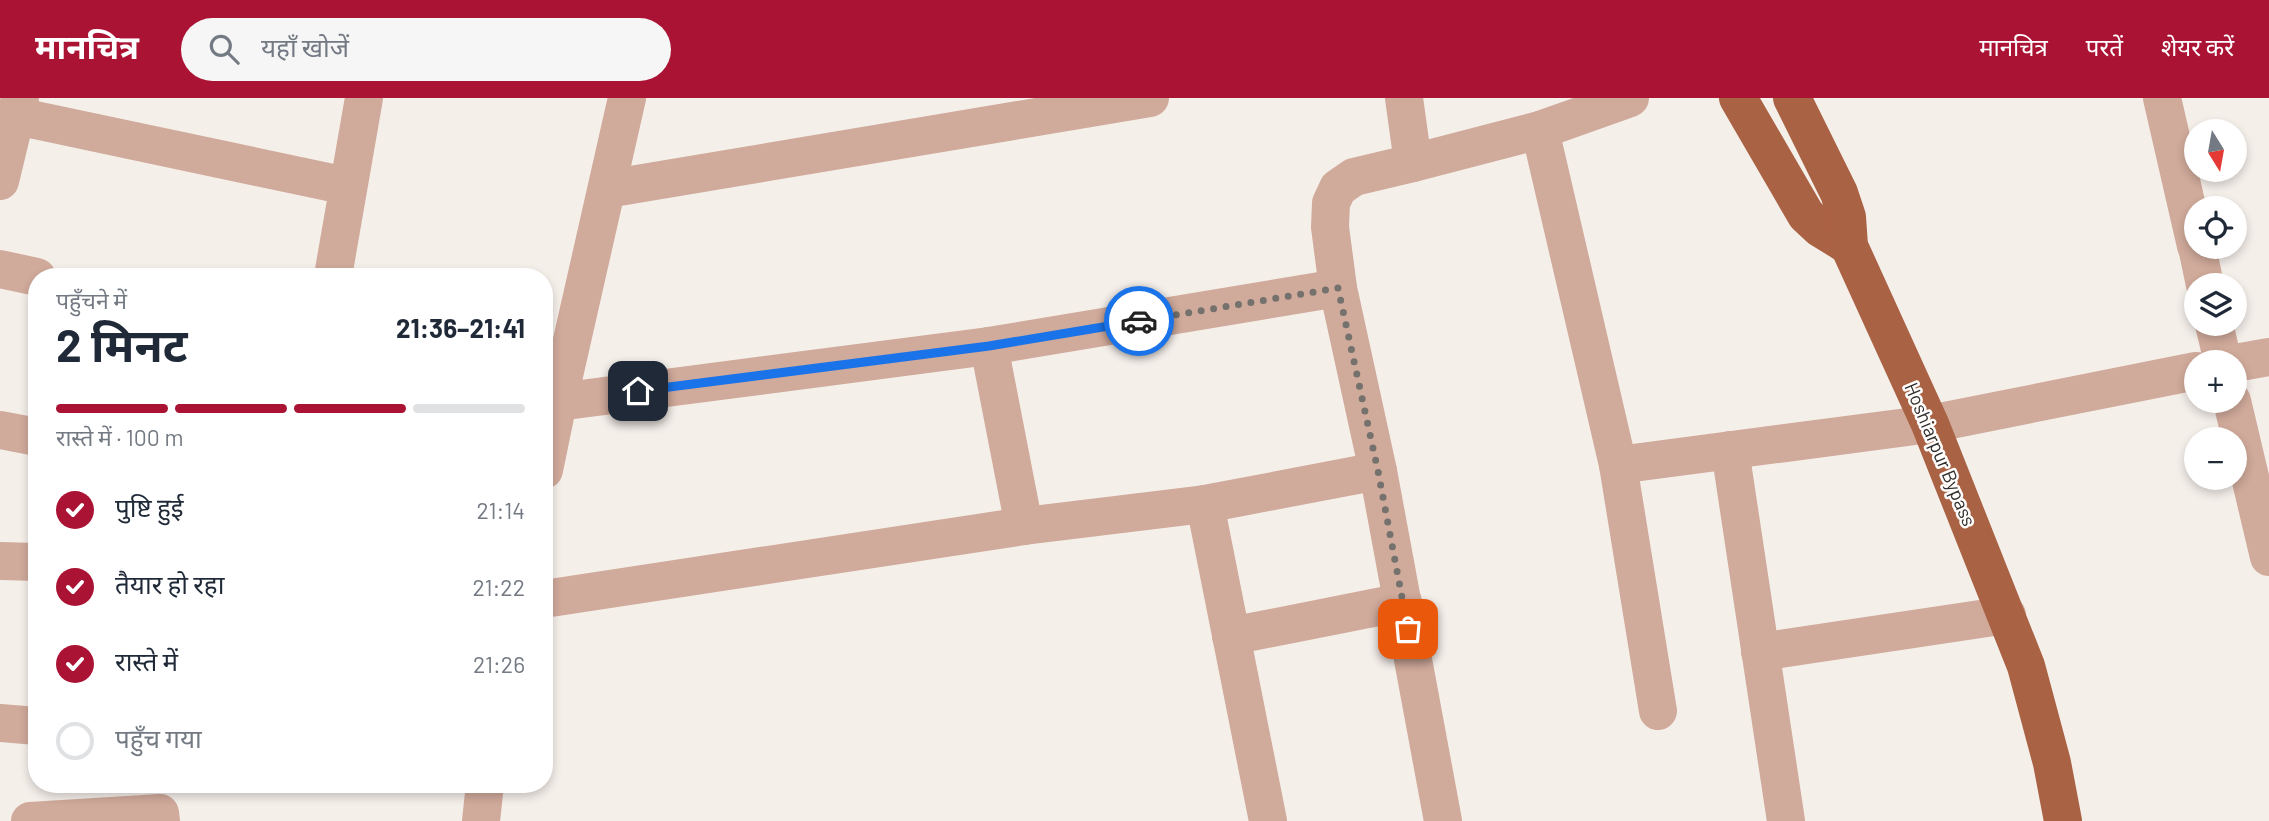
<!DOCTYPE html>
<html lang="hi">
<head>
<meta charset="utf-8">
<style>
	:root { --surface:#fff; --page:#f6f6f7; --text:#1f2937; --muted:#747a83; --line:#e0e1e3; --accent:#aa1334 }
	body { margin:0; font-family:Barlow,"Noto Sans Devanagari",sans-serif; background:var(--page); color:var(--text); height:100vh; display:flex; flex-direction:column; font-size:26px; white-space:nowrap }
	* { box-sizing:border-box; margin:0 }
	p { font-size:23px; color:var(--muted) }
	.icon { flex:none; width:38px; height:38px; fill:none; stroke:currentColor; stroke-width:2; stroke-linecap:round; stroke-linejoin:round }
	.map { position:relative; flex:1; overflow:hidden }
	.details { position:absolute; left:28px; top:170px; width:525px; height:525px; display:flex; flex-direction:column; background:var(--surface); border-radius:28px; box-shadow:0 4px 10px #0003 }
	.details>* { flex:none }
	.needle { width:46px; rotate:169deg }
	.fabs { position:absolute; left:2184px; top:21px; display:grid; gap:14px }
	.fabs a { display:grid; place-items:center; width:63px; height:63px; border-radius:50%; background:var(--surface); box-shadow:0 4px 10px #0003; font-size:35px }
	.pin { position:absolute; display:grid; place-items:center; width:60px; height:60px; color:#fff; margin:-30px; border-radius:14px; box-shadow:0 4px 10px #0006 }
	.courier { position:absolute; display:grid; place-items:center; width:70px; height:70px; margin:-35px; border:5px solid #1a73e8; border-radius:50%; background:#fff; color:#222; box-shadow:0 2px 9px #0007 }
	.overview em { font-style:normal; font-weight:700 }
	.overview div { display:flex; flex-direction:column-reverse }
	.overview { display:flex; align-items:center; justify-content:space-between; height:119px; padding:0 28px }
	h1 { font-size:46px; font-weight:700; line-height:52px }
	.bar { display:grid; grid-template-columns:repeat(4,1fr); gap:10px 7px; align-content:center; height:84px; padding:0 28px }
	.bar i { height:9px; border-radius:5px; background:var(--line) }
	.bar .on { background:var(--accent) }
	.bar p { grid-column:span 4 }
	ol { padding:0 28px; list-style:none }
	li { display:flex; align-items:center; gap:21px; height:77px }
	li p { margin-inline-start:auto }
	li .icon { padding:7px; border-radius:50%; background:var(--accent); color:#fff; stroke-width:4 }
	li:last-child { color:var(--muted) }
	li i { width:38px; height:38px; border:4px solid var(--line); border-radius:50% }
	header { display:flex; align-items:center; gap:42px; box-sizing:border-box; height:98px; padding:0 35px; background:var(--accent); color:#fff }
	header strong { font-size:33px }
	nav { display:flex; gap:38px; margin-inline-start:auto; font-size:24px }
	.search { width:490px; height:63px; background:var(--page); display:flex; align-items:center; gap:18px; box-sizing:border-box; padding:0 24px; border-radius:38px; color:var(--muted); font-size:26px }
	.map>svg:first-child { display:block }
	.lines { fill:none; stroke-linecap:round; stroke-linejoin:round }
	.minor { stroke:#d0aa9b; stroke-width:38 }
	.trunk { stroke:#aa6244; stroke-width:38 }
	.done { stroke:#75726e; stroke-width:7; stroke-dasharray:0 12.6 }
	.route { stroke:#1a73e8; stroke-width:9 }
	.labels { text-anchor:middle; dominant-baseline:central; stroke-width:5; stroke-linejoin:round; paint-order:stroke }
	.street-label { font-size:19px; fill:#302e2c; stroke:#fffdfb }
</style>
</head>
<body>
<header>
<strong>मानचित्र</strong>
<div class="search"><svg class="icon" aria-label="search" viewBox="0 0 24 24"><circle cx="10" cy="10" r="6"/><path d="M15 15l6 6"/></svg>यहाँ खोजें</div>
<nav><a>मानचित्र</a><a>परतें</a><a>शेयर करें</a></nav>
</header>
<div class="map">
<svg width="2269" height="723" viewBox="0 0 2269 723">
	<rect width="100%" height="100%" fill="#f5efea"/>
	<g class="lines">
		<g class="minor">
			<polyline points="1404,0 1413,65"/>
			<polyline points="2162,0 2196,148"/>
			<polyline points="16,18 347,88"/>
			<polyline points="1540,32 1618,367 1658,613"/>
			<polyline points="0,83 20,0"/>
			<polyline points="607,91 1150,0"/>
			<polyline points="2197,149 2205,187"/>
			<polyline points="0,171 37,179"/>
			<polyline points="333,178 364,0"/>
			<polyline points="2214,226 2223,264"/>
			<polyline points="989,248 1024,428"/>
			<polyline points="2235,265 2269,259"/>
			<polyline points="544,301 558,304 989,248 1338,190"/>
			<polyline points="2232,303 2269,459"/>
			<polyline points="0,332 37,339"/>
			<polyline points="1730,352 1786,723"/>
			<polyline points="1618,367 1930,326 2196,273"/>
			<polyline points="544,372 558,304 627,0"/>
			<polyline points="1205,406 1268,723"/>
			<polyline points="0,463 37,464"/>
			<polyline points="544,501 1024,428 1205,406 1378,373"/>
			<polyline points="1231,538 1403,504"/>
			<polyline points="1760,554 2007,517"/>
			<polyline points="0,625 37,628"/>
			<polyline points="30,723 160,715 161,723"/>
			<polyline points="481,723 485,686"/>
			<polyline points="1443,723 1378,373 1338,190 1330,129 1331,105 1338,90 1354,79 1413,65 1540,32 1630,0"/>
		</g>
		<g class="trunk">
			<polyline points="1738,0 1806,117 1820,130 1849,148"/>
			<polyline points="1792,0 1839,95 1847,119 1849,148 1930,326 2026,568 2052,665 2063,723"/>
		</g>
	</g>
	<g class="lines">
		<polyline class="done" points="1139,223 1338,190 1378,373 1408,531"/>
		<polyline class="route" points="638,293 989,248 1139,223"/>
	</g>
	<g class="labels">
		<g class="street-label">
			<text transform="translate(1941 356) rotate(67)">Hoshiarpur Bypass</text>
		</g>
	</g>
</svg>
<div class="fabs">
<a><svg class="needle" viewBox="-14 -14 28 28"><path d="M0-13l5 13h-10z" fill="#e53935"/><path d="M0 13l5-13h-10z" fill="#747a83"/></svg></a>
<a><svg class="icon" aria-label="locate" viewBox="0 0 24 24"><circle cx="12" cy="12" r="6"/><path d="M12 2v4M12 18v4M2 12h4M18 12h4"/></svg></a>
<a><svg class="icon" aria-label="layers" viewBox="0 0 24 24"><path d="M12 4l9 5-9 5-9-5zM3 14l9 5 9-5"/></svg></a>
<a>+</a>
<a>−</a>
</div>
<div class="pin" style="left:1408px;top:531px;background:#ea580c"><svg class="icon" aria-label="bag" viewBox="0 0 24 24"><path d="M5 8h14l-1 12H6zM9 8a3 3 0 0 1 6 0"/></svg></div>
<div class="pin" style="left:638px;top:293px;background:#1f2937"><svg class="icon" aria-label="home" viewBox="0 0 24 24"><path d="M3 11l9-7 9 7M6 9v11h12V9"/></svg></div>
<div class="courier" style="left:1139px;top:223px"><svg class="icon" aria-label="car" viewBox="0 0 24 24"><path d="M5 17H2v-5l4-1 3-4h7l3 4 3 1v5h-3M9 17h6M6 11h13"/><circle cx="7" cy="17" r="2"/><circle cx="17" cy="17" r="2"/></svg></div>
<section class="details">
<div class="overview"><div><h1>2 मिनट</h1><p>पहुँचने में</p></div><em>21:36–21:41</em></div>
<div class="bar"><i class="on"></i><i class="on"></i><i class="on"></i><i></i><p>रास्ते में · 100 m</p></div>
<ol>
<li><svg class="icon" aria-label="check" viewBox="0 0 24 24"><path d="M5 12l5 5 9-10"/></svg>पुष्टि हुई<p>21:14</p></li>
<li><svg class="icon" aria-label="check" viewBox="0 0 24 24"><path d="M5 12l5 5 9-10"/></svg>तैयार हो रहा<p>21:22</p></li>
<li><svg class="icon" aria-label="check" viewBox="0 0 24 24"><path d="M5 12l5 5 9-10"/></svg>रास्ते में<p>21:26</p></li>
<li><i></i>पहुँच गया</li>
</ol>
</section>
</div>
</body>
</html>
